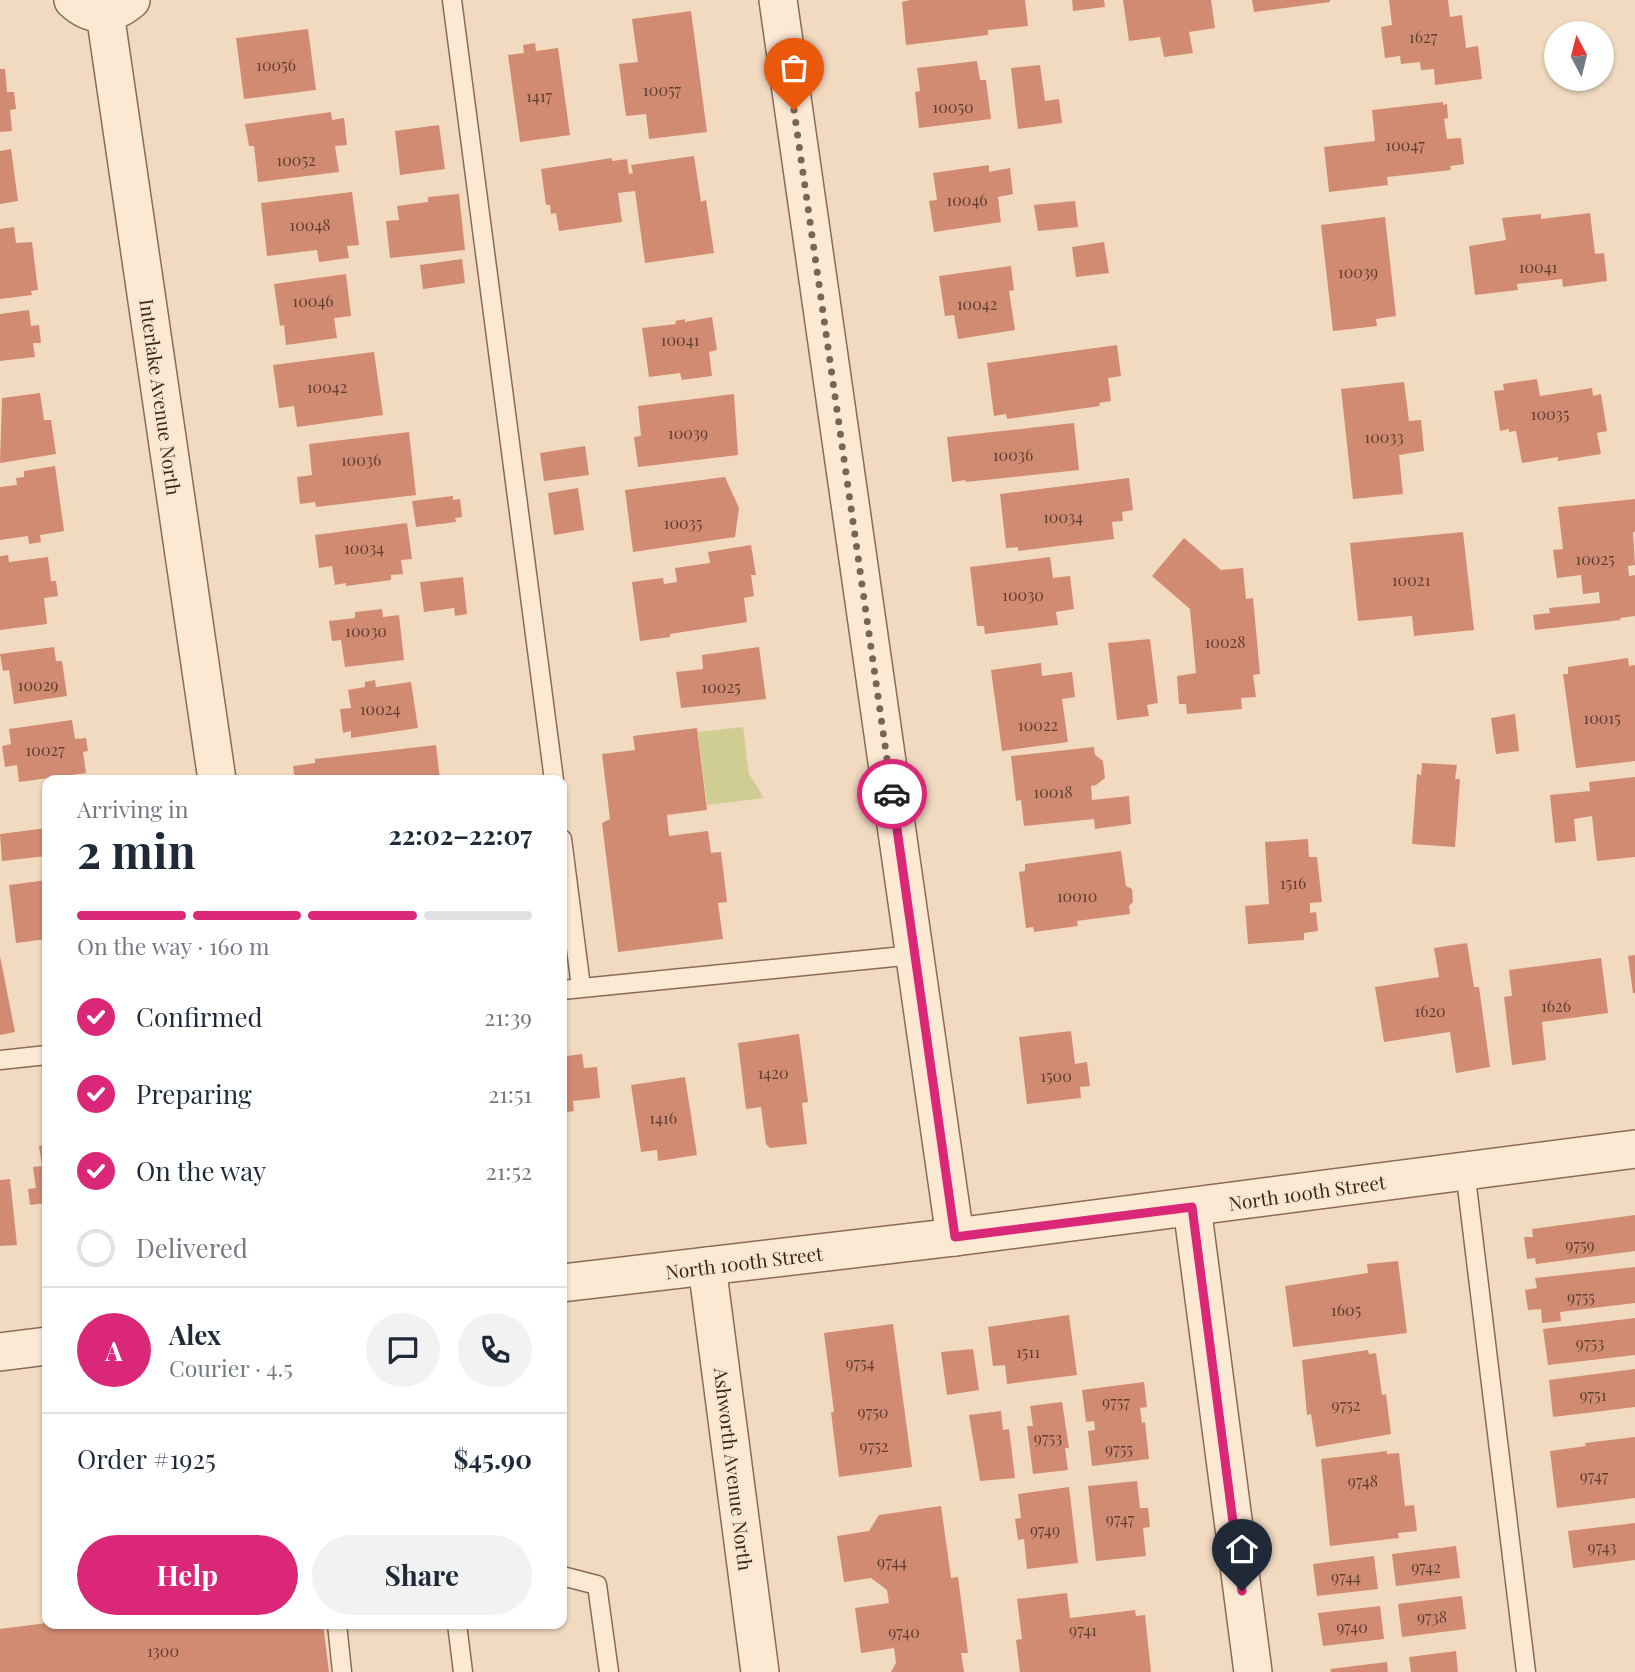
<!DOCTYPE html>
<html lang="en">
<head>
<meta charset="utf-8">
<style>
	:root { --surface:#fff; --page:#f2f2f3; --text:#1f2937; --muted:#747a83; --line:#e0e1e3; --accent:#db2777 }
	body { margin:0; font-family:"Playfair Display",serif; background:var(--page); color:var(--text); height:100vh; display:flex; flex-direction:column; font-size:26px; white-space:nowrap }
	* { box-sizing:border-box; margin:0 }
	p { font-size:23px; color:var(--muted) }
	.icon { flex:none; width:38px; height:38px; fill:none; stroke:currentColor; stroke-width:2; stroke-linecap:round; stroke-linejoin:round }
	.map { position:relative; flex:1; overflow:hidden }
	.sheet { position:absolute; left:42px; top:775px; width:525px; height:854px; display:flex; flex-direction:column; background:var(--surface); border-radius:14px; box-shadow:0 2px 5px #0004 }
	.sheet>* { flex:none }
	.needle { width:46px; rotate:353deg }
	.tools { position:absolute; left:1544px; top:21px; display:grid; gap:14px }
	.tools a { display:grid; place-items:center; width:70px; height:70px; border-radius:50%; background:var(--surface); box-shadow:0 2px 5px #0004; font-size:35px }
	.pin { position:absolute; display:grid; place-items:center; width:60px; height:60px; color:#fff; margin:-72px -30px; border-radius:50% 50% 50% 0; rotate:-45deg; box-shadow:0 0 7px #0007 }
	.pin .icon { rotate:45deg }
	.courier { position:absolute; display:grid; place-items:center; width:70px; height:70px; margin:-35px; border:5px solid #db2777; border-radius:50%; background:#fff; color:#222; box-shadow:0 2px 9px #0007 }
	.headline em { font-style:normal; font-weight:700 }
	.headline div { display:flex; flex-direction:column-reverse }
	.headline { display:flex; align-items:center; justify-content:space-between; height:119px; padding:0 35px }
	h1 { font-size:46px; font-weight:700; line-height:52px }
	.bar { display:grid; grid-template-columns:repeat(4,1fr); gap:10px 7px; align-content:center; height:84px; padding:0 35px }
	.bar i { height:9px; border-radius:5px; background:var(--line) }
	.bar .current { background:var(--accent) }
	.bar p { grid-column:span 4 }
	.line { display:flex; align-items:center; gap:18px; padding:0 35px; border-top:2px solid var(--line) }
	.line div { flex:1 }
	.round { display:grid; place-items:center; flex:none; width:74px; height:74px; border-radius:37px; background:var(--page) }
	ol { padding:0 35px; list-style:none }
	li { display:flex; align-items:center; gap:21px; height:77px }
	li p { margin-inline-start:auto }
	li .icon { padding:7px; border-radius:50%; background:var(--accent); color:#fff; stroke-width:4 }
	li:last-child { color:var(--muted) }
	li i { width:38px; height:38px; border:4px solid var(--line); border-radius:50% }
	.button { display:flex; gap:14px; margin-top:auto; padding:14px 35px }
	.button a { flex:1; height:80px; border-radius:42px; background:var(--accent); color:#fff; font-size:28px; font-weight:700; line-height:80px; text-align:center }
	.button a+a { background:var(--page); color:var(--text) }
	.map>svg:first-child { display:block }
	.green { fill:#d0cd93 }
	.building { fill:#d28b73 }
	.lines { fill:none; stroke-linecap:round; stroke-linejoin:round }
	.service-casing { stroke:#8b6a56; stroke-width:21 }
	.minor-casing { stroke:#8b6a56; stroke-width:40 }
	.service { stroke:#fbe9d4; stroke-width:18 }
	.minor { stroke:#fbe9d4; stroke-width:37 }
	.done { stroke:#7a6555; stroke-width:7; stroke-dasharray:0 12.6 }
	.route { stroke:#db2777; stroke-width:9 }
	.labels { text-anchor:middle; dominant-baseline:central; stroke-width:5; stroke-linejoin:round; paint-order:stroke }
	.number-label { font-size:16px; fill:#603f32 }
	.street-label { font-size:19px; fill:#3a261c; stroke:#f8e6d0 }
</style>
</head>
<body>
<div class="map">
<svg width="1635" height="1672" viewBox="0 0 1635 1672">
	<rect width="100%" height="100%" fill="#f1dac0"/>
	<polygon class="green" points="743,727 749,774 764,798 707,805 698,732"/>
	<g class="building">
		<polygon points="910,0 1025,0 1028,26 988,30 988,35 906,45 902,2"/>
		<polygon points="1072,0 1104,0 1105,7 1073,11"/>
		<polygon points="1123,0 1211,0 1215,28 1189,32 1193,53 1164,57 1160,37 1129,41"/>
		<polygon points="1252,0 1330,0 1330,2 1254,12"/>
		<polygon points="1389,0 1448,0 1450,17 1462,15 1466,48 1478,46 1482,79 1435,85 1434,69 1421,70 1420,62 1401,64 1400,56 1385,58 1381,27 1392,25"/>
		<polygon points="691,11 707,132 649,139 646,114 626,116 619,64 638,62 632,19"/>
		<polygon points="308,29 316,90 244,99 236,38"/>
		<polygon points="535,43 536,51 558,48 570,135 520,142 508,55 524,53 523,45"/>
		<polygon points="977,61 980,80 986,80 991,119 919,128 915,92 920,91 917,68"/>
		<polygon points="1040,65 1045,101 1059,99 1062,123 1018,129 1011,68"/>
		<polygon points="0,69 5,69 7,92 14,92 16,109 10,110 12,131 0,132"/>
		<polygon points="1443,102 1443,105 1447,104 1448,118 1444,119 1447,139 1461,138 1464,164 1450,166 1451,170 1387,177 1388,185 1329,192 1324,147 1375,141 1372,110"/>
		<polygon points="331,112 332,120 344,118 347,145 335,146 339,172 258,182 254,146 249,146 245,124"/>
		<polygon points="439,125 445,169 400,175 395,131"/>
		<polygon points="11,149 18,201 0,204 0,151"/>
		<polygon points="694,156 701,202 706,200 714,253 645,263 635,191 618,193 622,222 559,231 556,213 551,214 550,205 546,205 541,169 612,158 612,161 627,159 629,174 633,173 631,165"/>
		<polygon points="989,165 989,172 1010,168 1013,194 998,197 1001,222 934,232 929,201 937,200 933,173"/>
		<polygon points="352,192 359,245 347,246 349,258 319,262 317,250 267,256 261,203"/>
		<polygon points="459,194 465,250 390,258 386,221 399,220 397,206 428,202 428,197"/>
		<polygon points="1075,201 1078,227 1038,231 1034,205"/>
		<polygon points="1590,213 1595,254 1604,253 1607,281 1563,287 1562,279 1517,284 1518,290 1475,295 1469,246 1506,240 1502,218 1541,214 1541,219"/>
		<polygon points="1385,217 1396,316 1376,319 1377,326 1333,331 1321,225"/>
		<polygon points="14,227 16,243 32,242 38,290 31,291 32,295 0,299 0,229"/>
		<polygon points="1104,242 1109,273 1076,277 1072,247"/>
		<polygon points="462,259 465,283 423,289 420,265"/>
		<polygon points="1011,266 1014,290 1009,291 1015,330 958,339 954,315 945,316 939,276"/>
		<polygon points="346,274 351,316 334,318 337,338 286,345 284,325 280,326 274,284"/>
		<polygon points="29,310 31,326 39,325 41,343 33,343 35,357 0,361 0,314"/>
		<polygon points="712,317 717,350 709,352 712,376 682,380 680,373 649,377 642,328 676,324 675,321 685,319 685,322"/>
		<polygon points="1117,345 1121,376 1108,378 1111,401 1099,403 1100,406 1007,419 1006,414 994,416 987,363"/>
		<polygon points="374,352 383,415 297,427 294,406 279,408 273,365"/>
		<polygon points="1537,379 1540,396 1592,388 1593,396 1601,394 1607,431 1597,433 1601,454 1558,461 1558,457 1522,463 1516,431 1509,432 1509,429 1500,431 1494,391 1504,390 1503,384"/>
		<polygon points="1404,382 1409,421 1421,420 1424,451 1399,455 1403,494 1353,499 1341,389"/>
		<polygon points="40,393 44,420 51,420 56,454 0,463 2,398"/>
		<polygon points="734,394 738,455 638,467 634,437 641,436 638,406"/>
		<polygon points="1074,423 1079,470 966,482 965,480 952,482 947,437"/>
		<polygon points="409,432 416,495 316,507 315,502 300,504 297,477 312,475 309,444"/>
		<polygon points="585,446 589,475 544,481 540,453"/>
		<polygon points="55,466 64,531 40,535 41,542 29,544 28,536 0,540 0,487 17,485 16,478 24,477 24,471"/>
		<polygon points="725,477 739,508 735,537 633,552 625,490"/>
		<polygon points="1129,478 1133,510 1122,512 1123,521 1112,522 1114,539 1018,551 1018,547 1006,548 1000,494"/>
		<polygon points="578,488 584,530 554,535 548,493"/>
		<polygon points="453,496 453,500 460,499 462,517 455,518 456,522 416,527 412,501"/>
		<polygon points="1635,499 1635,532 1633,532 1635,565 1628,566 1629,576 1635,575 1635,616 1620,618 1621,620 1535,630 1533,615 1550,613 1549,608 1600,603 1599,592 1583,594 1581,575 1557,578 1553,550 1563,549 1558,507"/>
		<polygon points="407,523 412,559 401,560 403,574 391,575 391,580 346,586 346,583 335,585 332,566 319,568 315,535"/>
		<polygon points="1463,532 1474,630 1414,636 1412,616 1358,621 1350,543"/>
		<polygon points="1184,538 1221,570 1243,568 1246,599 1253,598 1260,674 1253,675 1256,697 1241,698 1242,709 1187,714 1186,704 1179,704 1177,676 1196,673 1190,609 1152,576"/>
		<polygon points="751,545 756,575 751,575 754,596 744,598 747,622 670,634 670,637 640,641 632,582 663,578 664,584 677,582 675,568 710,563 708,552"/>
		<polygon points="8,555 9,562 48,557 51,581 56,581 58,596 44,598 47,624 0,630 0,556"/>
		<polygon points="1050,557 1053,578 1070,576 1074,609 1056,612 1058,625 985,634 984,626 977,626 970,567"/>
		<polygon points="463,577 467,614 455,616 454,608 424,612 420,582"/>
		<polygon points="382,609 383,617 399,615 404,660 345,667 341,640 332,641 329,621 355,618 355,612"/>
		<polygon points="1150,639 1158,703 1147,705 1149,716 1117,720 1108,643"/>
		<polygon points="54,647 56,661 62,661 67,696 14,704 9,670 3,671 0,654"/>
		<polygon points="759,647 766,699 681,708 676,672 703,669 702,655"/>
		<polygon points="1628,658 1629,666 1635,665 1635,761 1576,768 1563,674 1568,674 1568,667"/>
		<polygon points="1041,663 1042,676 1072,672 1075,697 1062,699 1068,742 1002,751 991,670"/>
		<polygon points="375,680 376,687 411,682 418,728 351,738 351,731 343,733 340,709 351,708 348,690 365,687 365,682"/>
		<polygon points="1515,714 1519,751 1496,754 1491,718"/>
		<polygon points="72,720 75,739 86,738 88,751 83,752 86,773 19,782 17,765 5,767 2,746 11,744 9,729"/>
		<polygon points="697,728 707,810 667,815 669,836 708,831 711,853 721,852 727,902 718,903 723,939 618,952 602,823 610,819 602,754 635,750 633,736"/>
		<polygon points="436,745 440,780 295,780 293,766 315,763 315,759"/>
		<polygon points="1094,747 1095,755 1103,761 1105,778 1096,785 1091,786 1092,800 1129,796 1131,824 1095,829 1094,819 1024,826 1021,800 1016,801 1011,756"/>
		<polygon points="1422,763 1457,765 1455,779 1460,779 1455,847 1412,844 1417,774 1421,775"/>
		<polygon points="1635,777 1635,857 1597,861 1592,816 1574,819 1576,841 1555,843 1550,795 1590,791 1589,782"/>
		<polygon points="47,828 47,856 2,861 0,834"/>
		<polygon points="1308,839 1309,857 1317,857 1322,902 1310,903 1310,913 1316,912 1318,931 1304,933 1304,940 1248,944 1245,906 1269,904 1265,842"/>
		<polygon points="1121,851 1126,886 1132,889 1133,902 1129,906 1130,914 1077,921 1078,926 1034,932 1033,927 1026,928 1019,872 1025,871 1025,864"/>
		<polygon points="47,880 47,939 16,943 9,885"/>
		<polygon points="1467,943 1474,987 1479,987 1490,1067 1456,1073 1450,1032 1384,1042 1375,987 1439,977 1434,948"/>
		<polygon points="1635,955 1635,993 1633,993 1628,956"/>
		<polygon points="0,956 15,1032 0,1035"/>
		<polygon points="1601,958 1608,1013 1542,1022 1546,1060 1512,1065 1504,997 1512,996 1509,970"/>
		<polygon points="1071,1031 1075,1064 1087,1062 1090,1086 1080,1087 1081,1098 1027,1104 1019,1037"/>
		<polygon points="799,1034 808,1102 802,1103 807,1144 770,1148 766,1144 761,1107 746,1109 738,1043"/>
		<polygon points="565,1039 567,1056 582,1054 584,1068 597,1067 600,1098 573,1101 574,1111 562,1113 562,1040"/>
		<polygon points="685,1077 697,1155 658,1161 657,1150 641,1152 631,1085"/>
		<polygon points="47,1144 47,1203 30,1205 28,1189 36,1188 33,1167 42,1166 39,1146"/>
		<polygon points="10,1179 17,1245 0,1246 0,1180"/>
		<polygon points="1635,1215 1635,1251 1536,1264 1535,1258 1527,1259 1524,1237 1533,1237 1532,1229"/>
		<polygon points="1398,1261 1407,1333 1293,1347 1285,1286 1368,1273 1367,1264"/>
		<polygon points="1635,1267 1635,1303 1560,1312 1561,1321 1542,1323 1541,1309 1528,1310 1525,1290 1537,1288 1535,1278"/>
		<polygon points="1069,1315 1077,1375 1007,1384 1005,1365 993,1366 988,1327"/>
		<polygon points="1635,1318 1635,1355 1548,1365 1543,1329"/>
		<polygon points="893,1324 912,1467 839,1477 831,1412 834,1412 824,1333"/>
		<polygon points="973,1349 979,1390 947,1395 941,1352"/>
		<polygon points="1368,1350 1369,1354 1376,1353 1382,1395 1386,1394 1391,1434 1316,1447 1311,1414 1307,1415 1302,1360"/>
		<polygon points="1635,1369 1635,1407 1553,1417 1549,1380"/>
		<polygon points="1144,1382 1147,1407 1140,1408 1142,1423 1145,1422 1149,1459 1092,1466 1088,1431 1095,1430 1094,1421 1086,1422 1082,1390"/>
		<polygon points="1062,1402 1069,1448 1065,1448 1068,1470 1033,1474 1027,1426 1033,1426 1030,1406"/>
		<polygon points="1001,1411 1003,1430 1009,1429 1015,1478 980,1481 969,1415"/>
		<polygon points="1635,1437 1635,1498 1557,1508 1550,1451 1586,1446 1585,1443"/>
		<polygon points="1387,1451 1387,1454 1399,1453 1405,1506 1414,1505 1417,1531 1398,1533 1399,1538 1330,1546 1321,1459"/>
		<polygon points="1137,1481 1140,1508 1148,1508 1150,1527 1143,1528 1146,1556 1096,1561 1088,1486"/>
		<polygon points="1069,1487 1078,1563 1027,1569 1024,1539 1018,1540 1015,1519 1021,1518 1018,1494"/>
		<polygon points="941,1506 951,1578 958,1577 968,1653 961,1653 964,1672 891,1672 896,1663 894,1648 861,1653 855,1608 889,1603 887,1590 871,1578 844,1582 837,1536 869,1531 879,1515"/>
		<polygon points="1635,1523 1635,1560 1573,1568 1568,1531"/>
		<polygon points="1456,1546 1460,1578 1396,1586 1392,1554"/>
		<polygon points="1374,1556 1378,1589 1317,1596 1313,1564"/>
		<polygon points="1067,1593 1070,1618 1135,1610 1136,1616 1145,1615 1151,1672 1020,1672 1016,1640 1022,1639 1017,1599"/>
		<polygon points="1462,1596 1466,1629 1402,1637 1398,1604"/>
		<polygon points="1380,1606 1384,1639 1323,1646 1318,1613"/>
		<polygon points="47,1623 323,1624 329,1672 0,1672 0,1629"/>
		<polygon points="1456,1651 1458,1672 1411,1672 1409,1657"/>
		<polygon points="1387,1662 1388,1672 1331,1672 1330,1669"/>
	</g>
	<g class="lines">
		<g class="service-casing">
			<g id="service">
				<polyline points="452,0 554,780"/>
				<polyline points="562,839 581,987"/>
				<polyline points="562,990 914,955"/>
				<polyline points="0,1060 47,1055"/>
				<polyline points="1465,1170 1526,1672"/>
				<polyline points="562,1576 597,1585 609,1672"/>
				<polyline points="337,1624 342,1672"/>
				<polyline points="457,1624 463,1672"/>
			</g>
		</g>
		<g class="minor-casing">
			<g id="minor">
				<path d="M 73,0 C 92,18 112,16 131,0"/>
				<polyline points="778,0 955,1237"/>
				<polyline points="105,13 217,780"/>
				<polyline points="1192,1207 1253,1672"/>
				<polyline points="707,1266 760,1672"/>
				<polyline points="562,1283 955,1237 1635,1149"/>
				<polyline points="0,1352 47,1346"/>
			</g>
		</g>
		<use href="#service" class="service"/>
		<use href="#minor" class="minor"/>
	</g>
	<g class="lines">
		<polyline class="done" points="794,110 892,794"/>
		<polyline class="route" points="892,794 955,1237 1192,1207 1242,1591"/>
	</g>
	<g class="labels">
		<g class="number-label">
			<text x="1423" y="36">1627</text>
			<text x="276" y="64">10056</text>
			<text x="662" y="89">10057</text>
			<text x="539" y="95">1417</text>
			<text x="953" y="106">10050</text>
			<text x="1405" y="144">10047</text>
			<text x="296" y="159">10052</text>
			<text x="967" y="199">10046</text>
			<text x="310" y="224">10048</text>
			<text x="1538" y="266">10041</text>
			<text x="1358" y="271">10039</text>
			<text x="313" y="300">10046</text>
			<text x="977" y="303">10042</text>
			<text x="680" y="339">10041</text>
			<text x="327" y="386">10042</text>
			<text x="1550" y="413">10035</text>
			<text x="688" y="432">10039</text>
			<text x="1384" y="436">10033</text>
			<text x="1013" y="454">10036</text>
			<text x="361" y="459">10036</text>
			<text x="1063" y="516">10034</text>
			<text x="683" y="522">10035</text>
			<text x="364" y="547">10034</text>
			<text x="1595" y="558">10025</text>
			<text x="1411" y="579">10021</text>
			<text x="1023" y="594">10030</text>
			<text x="366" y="630">10030</text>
			<text x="1225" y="641">10028</text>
			<text x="38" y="684">10029</text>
			<text x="721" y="686">10025</text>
			<text x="380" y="708">10024</text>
			<text x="1602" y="717">10015</text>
			<text x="1038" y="724">10022</text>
			<text x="45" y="749">10027</text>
			<text x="1053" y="791">10018</text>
			<text x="1293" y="882">1516</text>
			<text x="1077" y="895">10010</text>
			<text x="1556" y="1005">1626</text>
			<text x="1430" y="1010">1620</text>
			<text x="773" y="1072">1420</text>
			<text x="1056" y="1075">1500</text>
			<text x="663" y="1117">1416</text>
			<text x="1580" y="1244">9759</text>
			<text x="1581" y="1296">9755</text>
			<text x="1346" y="1309">1605</text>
			<text x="1590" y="1342">9753</text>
			<text x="1028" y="1351">1511</text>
			<text x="860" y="1362">9754</text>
			<text x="1593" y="1394">9751</text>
			<text x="1116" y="1401">9757</text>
			<text x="1346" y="1404">9752</text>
			<text x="873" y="1411">9750</text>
			<text x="1048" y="1437">9753</text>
			<text x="874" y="1445">9752</text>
			<text x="1119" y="1448">9755</text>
			<text x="1594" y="1475">9747</text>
			<text x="1363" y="1480">9748</text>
			<text x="1120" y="1518">9747</text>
			<text x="1045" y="1529">9749</text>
			<text x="1602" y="1546">9743</text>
			<text x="892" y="1561">9744</text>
			<text x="1426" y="1566">9742</text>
			<text x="1346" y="1576">9744</text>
			<text x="1432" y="1616">9738</text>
			<text x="1352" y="1626">9740</text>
			<text x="1083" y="1629">9741</text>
			<text x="904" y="1631">9740</text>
			<text x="163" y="1650">1300</text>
		</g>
		<g class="street-label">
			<text transform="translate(161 397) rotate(82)">Interlake Avenue North</text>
			<text transform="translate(1307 1192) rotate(-8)">North 100th Street</text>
			<text transform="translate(744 1262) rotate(-7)">North 100th Street</text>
			<text transform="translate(734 1469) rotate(83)">Ashworth Avenue North</text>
		</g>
	</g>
</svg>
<div class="tools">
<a><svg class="needle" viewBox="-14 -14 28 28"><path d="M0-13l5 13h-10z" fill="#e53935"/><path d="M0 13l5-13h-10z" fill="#747a83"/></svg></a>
</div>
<div class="pin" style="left:794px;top:110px;background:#ea580c"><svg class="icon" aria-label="bag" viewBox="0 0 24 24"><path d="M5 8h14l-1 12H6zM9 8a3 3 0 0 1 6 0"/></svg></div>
<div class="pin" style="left:1242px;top:1591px;background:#1f2937"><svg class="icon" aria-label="home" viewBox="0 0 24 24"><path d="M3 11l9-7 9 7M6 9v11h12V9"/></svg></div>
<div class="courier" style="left:892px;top:794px"><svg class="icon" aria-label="car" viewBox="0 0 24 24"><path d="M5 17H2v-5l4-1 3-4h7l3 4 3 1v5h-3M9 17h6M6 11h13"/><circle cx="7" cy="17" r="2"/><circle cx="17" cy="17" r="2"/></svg></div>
<section class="sheet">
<div class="headline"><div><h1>2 min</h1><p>Arriving in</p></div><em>22:02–22:07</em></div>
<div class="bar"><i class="current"></i><i class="current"></i><i class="current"></i><i></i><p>On the way · 160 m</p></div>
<ol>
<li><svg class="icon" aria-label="check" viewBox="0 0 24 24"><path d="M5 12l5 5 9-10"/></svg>Confirmed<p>21:39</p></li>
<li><svg class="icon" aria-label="check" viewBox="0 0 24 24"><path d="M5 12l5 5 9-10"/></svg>Preparing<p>21:51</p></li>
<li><svg class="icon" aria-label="check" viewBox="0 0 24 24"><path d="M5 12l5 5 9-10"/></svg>On the way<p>21:52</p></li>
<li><i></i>Delivered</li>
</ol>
<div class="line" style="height:126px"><b class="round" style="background:var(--accent);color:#fff">A</b><div><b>Alex</b><p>Courier · 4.5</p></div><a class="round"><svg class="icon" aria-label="chat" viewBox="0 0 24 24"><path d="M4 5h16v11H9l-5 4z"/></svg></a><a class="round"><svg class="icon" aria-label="phone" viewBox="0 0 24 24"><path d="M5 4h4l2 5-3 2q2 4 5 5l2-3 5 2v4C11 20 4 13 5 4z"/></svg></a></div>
<div class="line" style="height:91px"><div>Order #1925</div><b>$45.90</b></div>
<div class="button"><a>Help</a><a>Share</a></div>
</section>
</div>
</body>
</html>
